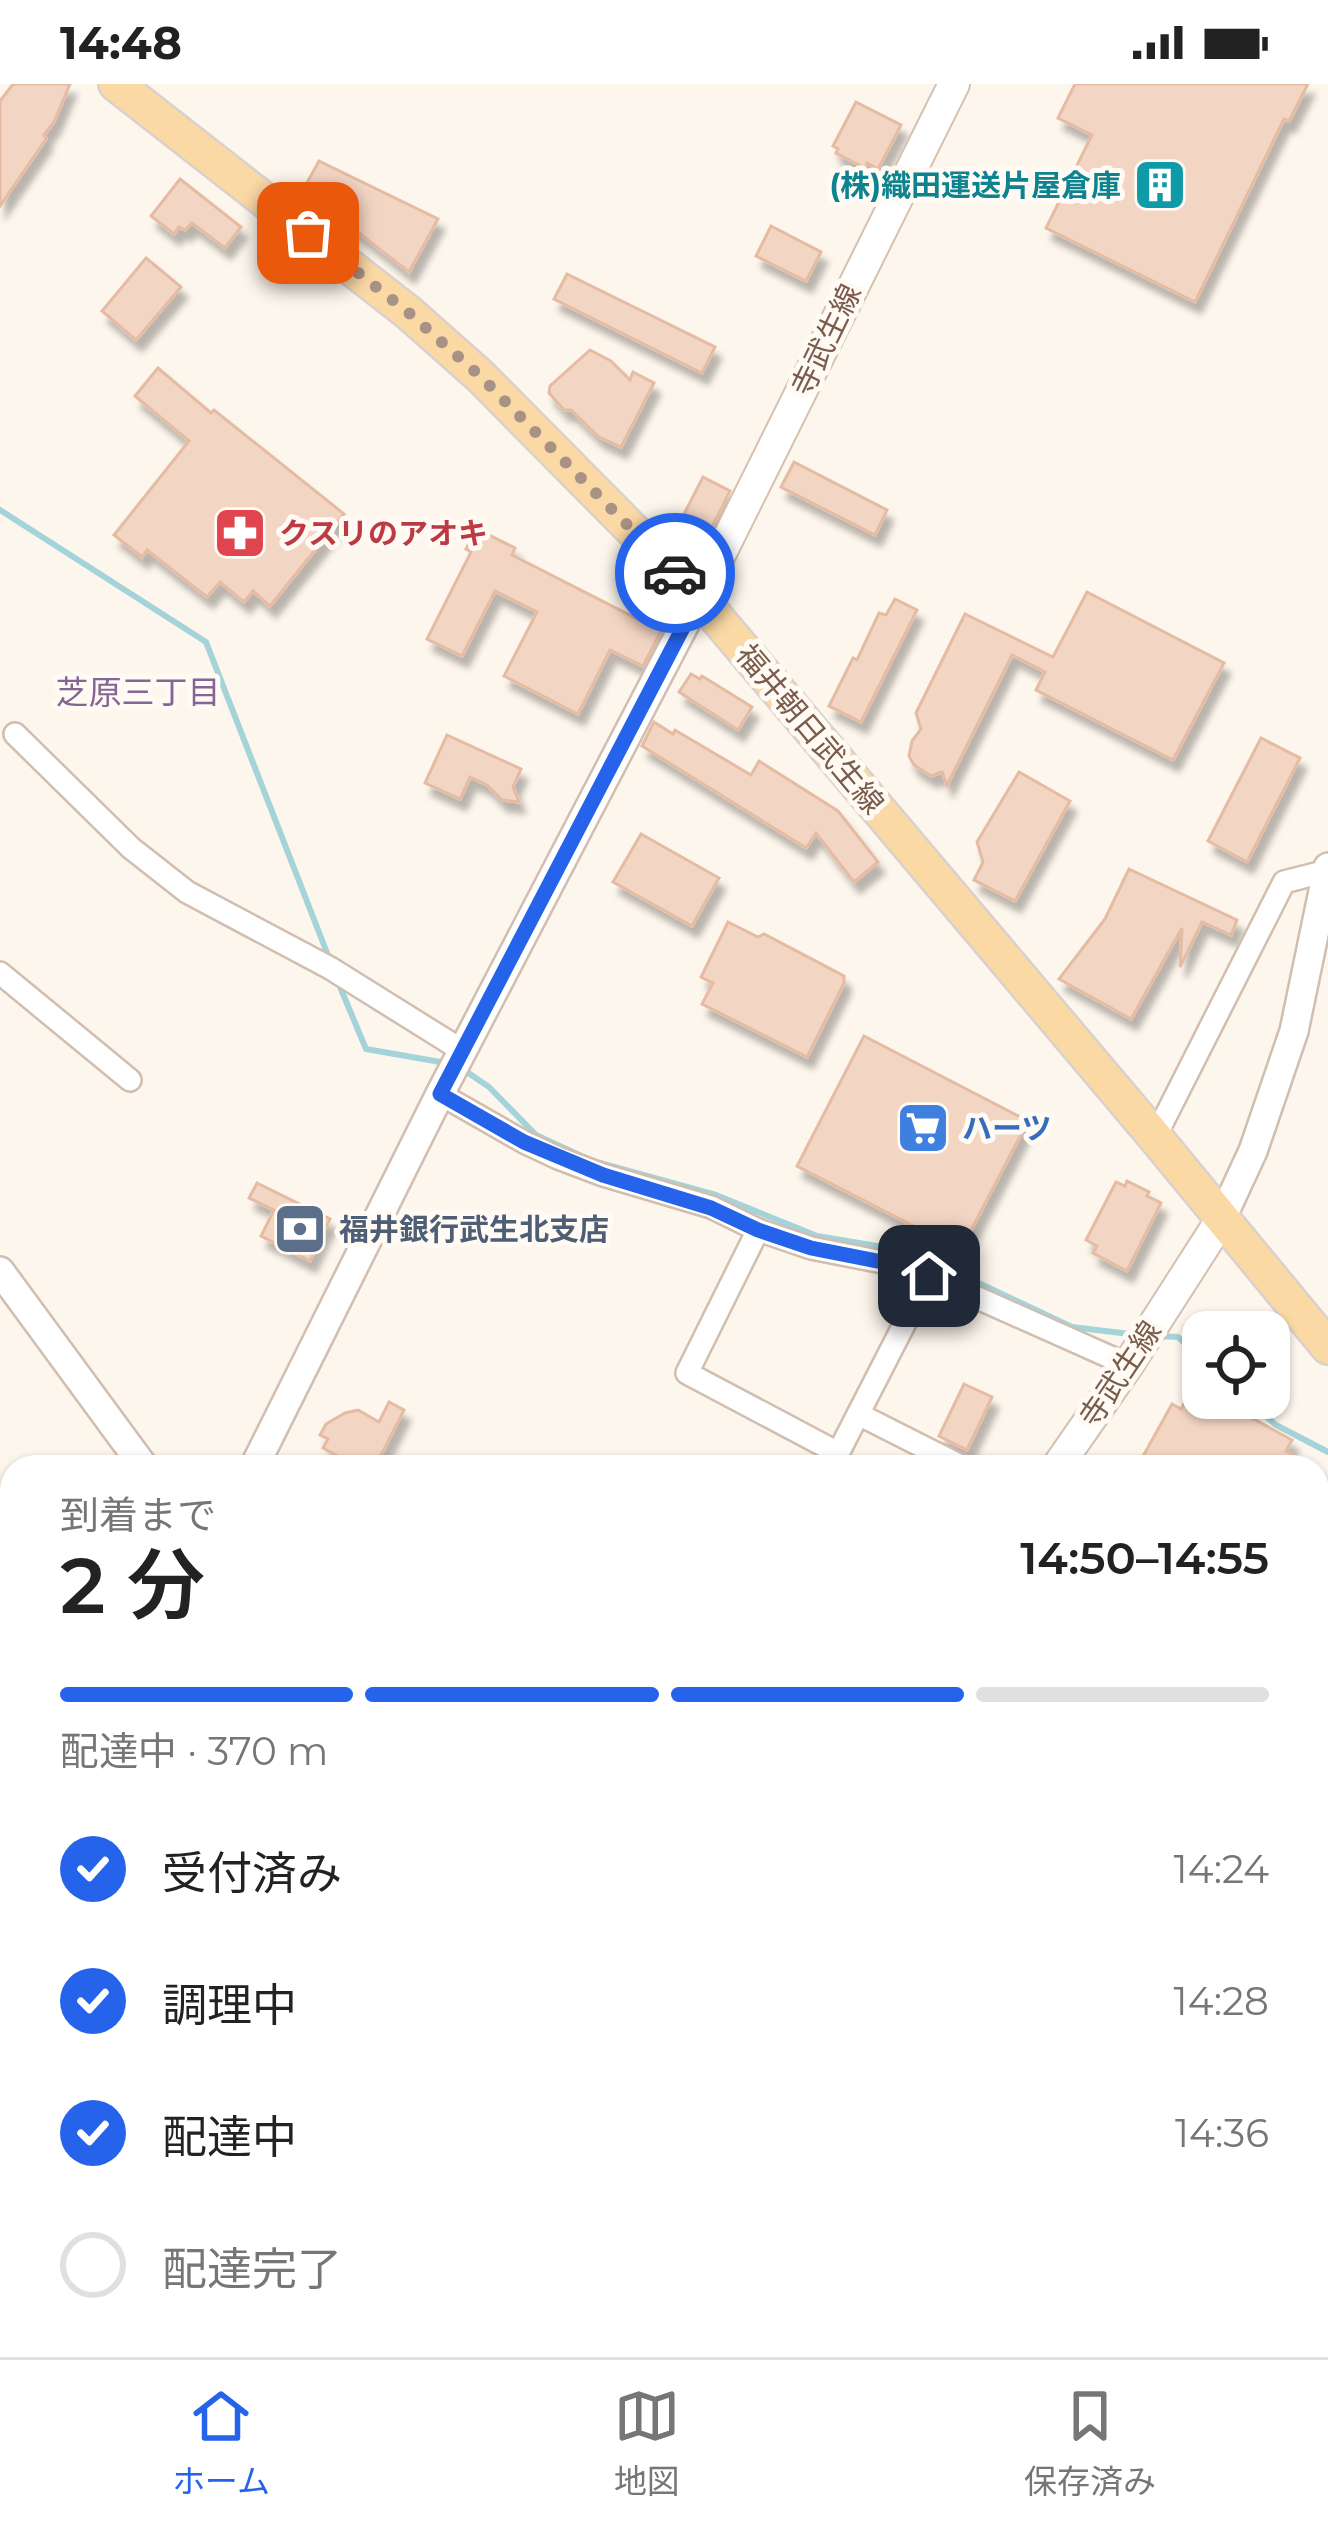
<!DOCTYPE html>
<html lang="ja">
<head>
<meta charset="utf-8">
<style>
	:root { --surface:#fff; --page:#f2f2f2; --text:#222; --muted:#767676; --line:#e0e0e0; --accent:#2563eb }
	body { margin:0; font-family:Montserrat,"Noto Sans JP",sans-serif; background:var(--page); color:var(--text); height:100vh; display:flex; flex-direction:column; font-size:45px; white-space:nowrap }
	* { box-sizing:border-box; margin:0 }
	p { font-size:39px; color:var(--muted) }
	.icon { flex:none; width:66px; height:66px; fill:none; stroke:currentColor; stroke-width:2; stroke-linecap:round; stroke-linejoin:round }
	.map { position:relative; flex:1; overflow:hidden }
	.details { position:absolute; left:0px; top:1371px; width:1329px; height:903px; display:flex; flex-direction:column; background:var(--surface); border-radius:36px 36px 0 0; box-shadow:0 3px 9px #0004 }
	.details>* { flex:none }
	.controls { position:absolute; left:1182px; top:1227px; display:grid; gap:24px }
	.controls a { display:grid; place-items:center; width:108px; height:108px; border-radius:24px; background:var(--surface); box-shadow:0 3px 9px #0004; font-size:60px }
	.pin { position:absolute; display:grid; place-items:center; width:102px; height:102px; color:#fff; margin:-51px; border-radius:24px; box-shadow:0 6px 18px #0006 }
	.courier { position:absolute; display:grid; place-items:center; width:120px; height:120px; margin:-60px; border:9px solid #2563eb; border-radius:50%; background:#fff; color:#222; box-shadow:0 3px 15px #0007 }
	.head em { font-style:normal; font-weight:600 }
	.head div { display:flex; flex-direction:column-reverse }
	.head { display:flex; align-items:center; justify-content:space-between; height:204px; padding:0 60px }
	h1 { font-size:78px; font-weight:600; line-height:90px }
	.bar { display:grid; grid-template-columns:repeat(4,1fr); gap:18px 12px; align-content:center; height:144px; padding:0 60px }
	.bar i { height:15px; border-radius:9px; background:var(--line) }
	.bar .on { background:var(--accent) }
	.bar p { grid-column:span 4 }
	ol { padding:0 60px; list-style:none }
	li { display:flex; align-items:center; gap:36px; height:132px }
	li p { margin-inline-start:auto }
	li .icon { padding:12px; border-radius:50%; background:var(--accent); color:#fff; stroke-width:4 }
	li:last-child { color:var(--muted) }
	li i { width:66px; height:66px; border:6px solid var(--line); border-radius:50% }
	.status { display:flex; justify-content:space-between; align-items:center; height:84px; padding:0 60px; background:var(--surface); direction:ltr }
	.status svg { height:33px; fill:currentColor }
	.dock { display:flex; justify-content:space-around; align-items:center; height:168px; border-top:3px solid var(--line); background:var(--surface); font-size:33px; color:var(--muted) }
	.dock a { display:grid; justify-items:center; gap:6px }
	.dock .on { color:var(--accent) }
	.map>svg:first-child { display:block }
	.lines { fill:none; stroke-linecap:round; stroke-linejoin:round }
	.stream { stroke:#a5d3da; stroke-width:6 }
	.building { fill:#f3d5c3; stroke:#e6bba3; stroke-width:3; filter:url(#shadow) }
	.minor-casing { stroke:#d1beb0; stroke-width:26 }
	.tertiary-casing { stroke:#d1beb0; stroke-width:32 }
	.secondary-casing { stroke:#d6c0b0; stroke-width:34 }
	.primary-casing { stroke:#dad1cd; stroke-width:38 }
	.minor { stroke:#fff; stroke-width:21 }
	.tertiary { stroke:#fff; stroke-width:27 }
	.secondary { stroke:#fff; stroke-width:30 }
	.primary { stroke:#fbd9a5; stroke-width:33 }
	.done { stroke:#a89285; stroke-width:12; stroke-dasharray:0 21.6 }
	.route { stroke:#2563eb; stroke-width:15 }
	.labels { text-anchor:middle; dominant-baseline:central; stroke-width:10; stroke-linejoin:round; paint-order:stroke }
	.culture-label { font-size:30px; font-weight:bold; fill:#0d838f; stroke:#fffaf3; text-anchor:end }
	.street-label { font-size:30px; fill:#7a5c4d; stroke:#fffaf3 }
	.health-label { font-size:30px; font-weight:bold; fill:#be3a42; stroke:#fffaf3; text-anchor:start }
	.shop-label { font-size:30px; font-weight:bold; fill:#366cbe; stroke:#fffaf3; text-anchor:start }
	.service-label { font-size:30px; font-weight:bold; fill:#4e5e75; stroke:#fffaf3; text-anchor:start }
	.neighbourhood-label { font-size:33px; fill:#846695; stroke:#fffaf3 }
</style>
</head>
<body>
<div class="status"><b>14:48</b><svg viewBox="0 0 49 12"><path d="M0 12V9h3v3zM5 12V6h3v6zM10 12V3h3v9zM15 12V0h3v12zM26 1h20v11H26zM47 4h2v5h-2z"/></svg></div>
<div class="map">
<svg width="1328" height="2273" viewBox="0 0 1328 2273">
	<defs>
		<filter id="shadow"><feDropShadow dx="6" dy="11" stdDeviation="3" flood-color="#0004"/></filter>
	</defs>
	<rect width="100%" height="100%" fill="#fdf6ec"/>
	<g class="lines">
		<g class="stream">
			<polyline points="0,426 206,558 329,874"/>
			<polyline points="338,898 366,965 446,979"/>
			<polyline points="464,986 489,1003 536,1051 588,1075"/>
			<polyline points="600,1079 716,1111 817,1152 913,1168 1072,1243 1138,1251"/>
			<polyline points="1157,1252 1178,1253 1203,1276"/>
			<polyline points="1246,1314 1276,1341 1328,1368"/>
		</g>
	</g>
	<g class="building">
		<polygon points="13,0 70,0 54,38 44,51 46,55 0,122 0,17"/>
		<polygon points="1075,0 1308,0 1289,37 1284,35 1195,218 1046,144 1092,51 1058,34"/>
		<polygon points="856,18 901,41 878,85 867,79 865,84 836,69 838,65 833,62"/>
		<polygon points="319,77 438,135 409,188 350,142 349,136 302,108"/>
		<polygon points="180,95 241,143 225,164 192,139 185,146 179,143 174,150 151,132"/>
		<polygon points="771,142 821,168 806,197 756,172"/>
		<polygon points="146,174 181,203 136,256 102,227"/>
		<polygon points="567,190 715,263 702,289 554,215"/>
		<polygon points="590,266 611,277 630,296 633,288 654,299 621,363 599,353 571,326 564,326 549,309 550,302"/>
		<polygon points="158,284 211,329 214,326 344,430 270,522 253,507 244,518 220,498 207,513 147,466 142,473 114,451 189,357 135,312"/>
		<polygon points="794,378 887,426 875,451 781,403"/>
		<polygon points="703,393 730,407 706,455 679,440"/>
		<polygon points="477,445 515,464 512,471 661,547 643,582 610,566 578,630 504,592 537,528 495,507 462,572 427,555 471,468 466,465"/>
		<polygon points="1087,508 1224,579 1173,676 1036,606 1045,588 1012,571 947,701 942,688 931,692 914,681 909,672 912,657 921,645 916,629 965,530 1053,573"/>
		<polygon points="895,515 917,526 861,638 829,622 853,574 857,576 879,529 886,531"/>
		<polygon points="691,590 700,595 702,592 752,623 738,646 679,608"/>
		<polygon points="654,638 673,650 675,646 751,691 759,677 838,727 878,778 854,798 816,749 806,764 642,662"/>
		<polygon points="447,651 521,685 513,703 519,718 502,716 487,701 470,693 460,715 425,699"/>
		<polygon points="1261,654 1300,674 1247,778 1208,757"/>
		<polygon points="1019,688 1070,717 1015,817 974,796 983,778 977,758"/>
		<polygon points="641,750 719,794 692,842 613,798"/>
		<polygon points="1129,785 1237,836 1231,851 1202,838 1180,883 1182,844 1131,935 1059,895 1105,835"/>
		<polygon points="728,838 758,853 764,850 844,892 844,899 807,973 702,920 713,899 701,893"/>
		<polygon points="864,952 1028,1037 968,1152 949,1142 941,1156 797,1082"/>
		<polygon points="1127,1097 1149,1108 1147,1112 1161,1119 1127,1187 1093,1169 1097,1162 1086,1156 1116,1098 1125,1102"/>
		<polygon points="257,1099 330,1135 310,1177 261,1152 274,1126 249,1114"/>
		<polygon points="1203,1285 1203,1314 1215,1314 1292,1356 1286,1367 1292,1370 1285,1383 1187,1383 1168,1373 1162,1383 1137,1383 1172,1320 1181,1325"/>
		<polygon points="964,1300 992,1313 967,1366 939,1352"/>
		<polygon points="389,1318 404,1326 375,1383 358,1383 323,1364 328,1355 320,1351 326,1340 345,1329 358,1326 379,1338"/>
	</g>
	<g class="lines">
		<g class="minor-casing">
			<g id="minor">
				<polyline points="15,650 131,764 187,808 330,884 463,967"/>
				<polyline points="0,889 130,996"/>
				<polyline points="440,1010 524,1058 558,1074 603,1091 711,1123 758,1146 811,1164 908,1183 1128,1281"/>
				<polyline points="1155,1053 1284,798 1327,787"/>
				<polyline points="758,1146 687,1289 838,1369"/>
				<polyline points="860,1331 963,1383"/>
				<polyline points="831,1383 929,1192"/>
				<polyline points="0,1627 12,1641"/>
				<polyline points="1317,1689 1328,1667"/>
				<polyline points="0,1803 12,1792"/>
				<polyline points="1317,1891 1328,1896"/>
				<polyline points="0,2013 12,2028"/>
				<polyline points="1317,2062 1328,2068"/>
				<polyline points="1317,2237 1328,2242"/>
				<polyline points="198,2262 206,2273"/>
				<polyline points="973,2273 979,2262"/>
				<polyline points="1155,2273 1161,2262"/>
			</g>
		</g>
		<g class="tertiary-casing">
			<g id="tertiary">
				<polyline points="1221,1136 1253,1067 1294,947 1328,783"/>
				<polyline points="0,1187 144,1383"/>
				<polyline points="254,1383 440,1010 699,513"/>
				<polyline points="839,2262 847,2273"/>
				<polyline points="314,2273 319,2262"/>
			</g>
		</g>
		<g class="secondary-casing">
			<g id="secondary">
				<polyline points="699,513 954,0"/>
				<polyline points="1057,1383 1128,1281 1221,1136"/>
				<polyline points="440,2273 448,2262"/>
			</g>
		</g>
		<g class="primary-casing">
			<polyline id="primary" points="116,0 409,229 480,292 699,513 1155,1053 1328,1263"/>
		</g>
		<use href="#minor" class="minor"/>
		<use href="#tertiary" class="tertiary"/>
		<use href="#secondary" class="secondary"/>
		<use href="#primary" class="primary"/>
	</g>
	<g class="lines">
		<polyline class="done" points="308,149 409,229 480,292 675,489"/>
		<polyline class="route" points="675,489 699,513 440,1010 524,1058 603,1091 711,1124 758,1146 811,1164 908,1183 929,1192"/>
	</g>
	<defs>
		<g id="building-square" transform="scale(2.7)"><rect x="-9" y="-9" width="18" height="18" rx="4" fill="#0f9aa8" stroke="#fffaf3"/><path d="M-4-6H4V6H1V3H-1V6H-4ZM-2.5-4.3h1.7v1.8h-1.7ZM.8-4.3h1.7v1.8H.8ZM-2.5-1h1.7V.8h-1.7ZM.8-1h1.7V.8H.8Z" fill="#fff"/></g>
		<g id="pharmacy-square" transform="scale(2.7)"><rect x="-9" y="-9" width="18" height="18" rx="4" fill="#e0444e" stroke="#fffaf3"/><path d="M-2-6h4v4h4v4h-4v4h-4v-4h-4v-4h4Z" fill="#fff"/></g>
		<g id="supermarket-square" transform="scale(2.7)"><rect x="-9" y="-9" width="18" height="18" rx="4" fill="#3f7fe0" stroke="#fffaf3"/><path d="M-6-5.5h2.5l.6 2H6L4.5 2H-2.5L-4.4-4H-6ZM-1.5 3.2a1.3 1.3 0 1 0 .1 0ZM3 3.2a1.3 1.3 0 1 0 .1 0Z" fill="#fff"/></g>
		<g id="bank-square" transform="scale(2.7)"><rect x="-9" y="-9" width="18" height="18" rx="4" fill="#5c6f8a" stroke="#fffaf3"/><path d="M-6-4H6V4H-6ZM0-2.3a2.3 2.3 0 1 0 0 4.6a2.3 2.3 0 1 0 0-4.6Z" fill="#fff"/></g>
	</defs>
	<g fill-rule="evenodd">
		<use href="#building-square" x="1160" y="101"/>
		<use href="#pharmacy-square" x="240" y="449"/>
		<use href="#supermarket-square" x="923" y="1044"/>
		<use href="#bank-square" x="300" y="1145"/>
	</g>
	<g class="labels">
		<g class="culture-label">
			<text x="1121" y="101">(株)織田運送片屋倉庫</text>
		</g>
		<g class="street-label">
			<text transform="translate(826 256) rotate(-64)">寺武生線</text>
			<text transform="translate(810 645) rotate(50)">福井朝日武生線</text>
			<text transform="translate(1120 1290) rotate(-56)">寺武生線</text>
		</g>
		<g class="health-label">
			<text x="279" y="449">クスリのアオキ</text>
		</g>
		<g class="shop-label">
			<text x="962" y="1044">ハーツ</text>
		</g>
		<g class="service-label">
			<text x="339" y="1145">福井銀行武生北支店</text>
		</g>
		<g class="neighbourhood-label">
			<text x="138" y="608">芝原三丁目</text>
		</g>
	</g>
</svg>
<div class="controls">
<a><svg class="icon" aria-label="locate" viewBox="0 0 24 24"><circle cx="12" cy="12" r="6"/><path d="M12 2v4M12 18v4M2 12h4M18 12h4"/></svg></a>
</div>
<div class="pin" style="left:308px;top:149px;background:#ea580c"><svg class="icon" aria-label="bag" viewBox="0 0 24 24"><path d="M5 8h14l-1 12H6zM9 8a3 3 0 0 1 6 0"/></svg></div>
<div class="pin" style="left:929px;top:1192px;background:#1f2937"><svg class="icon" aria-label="home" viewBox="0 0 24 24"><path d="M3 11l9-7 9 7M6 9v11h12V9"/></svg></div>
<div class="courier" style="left:675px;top:489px"><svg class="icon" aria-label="car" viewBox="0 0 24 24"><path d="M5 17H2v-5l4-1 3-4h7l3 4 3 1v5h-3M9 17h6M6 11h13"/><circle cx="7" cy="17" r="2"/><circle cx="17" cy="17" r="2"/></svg></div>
<section class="details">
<div class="head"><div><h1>2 分</h1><p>到着まで</p></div><em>14:50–14:55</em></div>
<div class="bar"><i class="on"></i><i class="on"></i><i class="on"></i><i></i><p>配達中 · 370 m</p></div>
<ol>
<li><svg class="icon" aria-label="check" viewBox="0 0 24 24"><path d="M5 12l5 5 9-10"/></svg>受付済み<p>14:24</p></li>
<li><svg class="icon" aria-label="check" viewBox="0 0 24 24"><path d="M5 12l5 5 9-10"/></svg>調理中<p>14:28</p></li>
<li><svg class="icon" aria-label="check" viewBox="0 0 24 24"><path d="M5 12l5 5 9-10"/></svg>配達中<p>14:36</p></li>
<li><i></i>配達完了</li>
</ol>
</section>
</div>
<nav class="dock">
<a class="on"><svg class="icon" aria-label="home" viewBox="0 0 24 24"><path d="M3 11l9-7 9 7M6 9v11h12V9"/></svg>ホーム</a>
<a><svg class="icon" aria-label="map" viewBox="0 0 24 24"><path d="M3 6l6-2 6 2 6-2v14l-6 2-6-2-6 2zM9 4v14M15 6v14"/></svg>地図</a>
<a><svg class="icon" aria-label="saved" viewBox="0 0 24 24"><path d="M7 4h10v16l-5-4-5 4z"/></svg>保存済み</a>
</nav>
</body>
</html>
